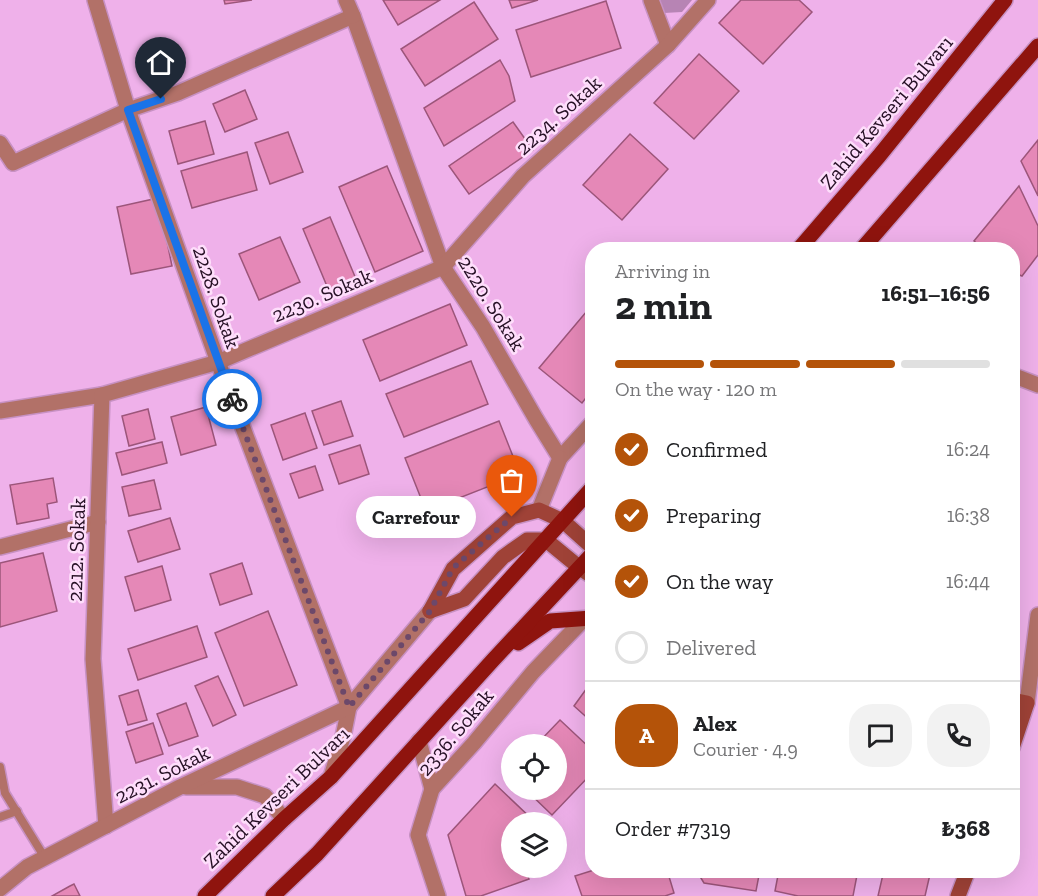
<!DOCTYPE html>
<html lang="en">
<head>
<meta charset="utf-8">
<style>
	:root { --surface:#fff; --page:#f2f2f2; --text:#202124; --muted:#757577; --line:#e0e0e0; --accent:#b45309 }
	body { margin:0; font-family:"Zilla Slab",serif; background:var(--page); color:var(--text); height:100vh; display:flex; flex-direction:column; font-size:22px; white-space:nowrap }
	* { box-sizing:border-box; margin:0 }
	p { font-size:20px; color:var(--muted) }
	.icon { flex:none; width:33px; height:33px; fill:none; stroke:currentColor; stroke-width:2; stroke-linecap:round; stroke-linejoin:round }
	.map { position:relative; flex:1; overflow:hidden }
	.side { position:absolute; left:585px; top:242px; width:435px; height:636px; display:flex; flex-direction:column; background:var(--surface); border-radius:24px; box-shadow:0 6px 24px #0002 }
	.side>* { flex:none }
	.tools { position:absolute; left:501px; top:734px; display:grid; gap:12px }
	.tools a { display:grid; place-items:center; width:66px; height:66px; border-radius:50%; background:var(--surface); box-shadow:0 6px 24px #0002; font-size:30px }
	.pin { position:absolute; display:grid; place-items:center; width:51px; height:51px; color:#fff; margin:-62px -26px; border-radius:50% 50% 50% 0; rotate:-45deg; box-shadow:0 0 6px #0007 }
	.pin .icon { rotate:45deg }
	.courier { position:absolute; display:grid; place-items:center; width:60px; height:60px; margin:-30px; border:4px solid #1a73e8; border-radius:50%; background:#fff; color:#222; box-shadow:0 2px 8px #0007 }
	.bubble { position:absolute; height:42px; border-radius:21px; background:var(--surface); box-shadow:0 6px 24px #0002; font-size:20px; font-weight:700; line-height:42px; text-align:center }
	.headline em { font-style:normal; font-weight:700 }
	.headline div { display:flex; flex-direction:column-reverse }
	.headline { display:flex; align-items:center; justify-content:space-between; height:102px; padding:0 30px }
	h1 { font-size:39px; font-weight:700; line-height:45px }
	.bar { display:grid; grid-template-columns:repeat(4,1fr); gap:9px 6px; align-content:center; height:72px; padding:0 30px }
	.bar i { height:8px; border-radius:4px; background:var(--line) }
	.bar .on { background:var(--accent) }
	.bar p { grid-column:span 4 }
	.line { display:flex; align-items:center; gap:15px; padding:0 30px; border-top:2px solid var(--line) }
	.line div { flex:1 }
	.round { display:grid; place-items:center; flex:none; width:63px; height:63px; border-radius:24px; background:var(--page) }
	ol { padding:0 30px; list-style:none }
	li { display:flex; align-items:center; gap:18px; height:66px }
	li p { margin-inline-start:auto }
	li .icon { padding:6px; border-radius:50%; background:var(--accent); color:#fff; stroke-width:4 }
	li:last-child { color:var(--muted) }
	li i { width:33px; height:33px; border:3px solid var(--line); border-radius:50% }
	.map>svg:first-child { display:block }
	.green { fill:#b784b4 }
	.building { fill:#e588b7; stroke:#9c557a; stroke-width:1.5 }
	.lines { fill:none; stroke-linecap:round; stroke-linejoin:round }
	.service-casing { stroke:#c791c3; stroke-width:11 }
	.minor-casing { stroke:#c791c3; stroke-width:18 }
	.tertiary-casing { stroke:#c791c3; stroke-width:18 }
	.secondary-casing { stroke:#c791c3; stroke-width:18 }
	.primary-casing { stroke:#c791c3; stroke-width:18 }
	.service { stroke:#b27168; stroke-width:8 }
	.minor { stroke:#b27168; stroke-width:15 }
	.tertiary { stroke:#b27168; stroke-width:15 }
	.secondary { stroke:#9f4237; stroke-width:15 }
	.primary { stroke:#8f140e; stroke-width:15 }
	.done { stroke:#6c486a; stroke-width:6; stroke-dasharray:0 10.8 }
	.route { stroke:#1a73e8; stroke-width:8 }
	.labels { text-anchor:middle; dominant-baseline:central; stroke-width:5; stroke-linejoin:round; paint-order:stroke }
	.street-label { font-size:21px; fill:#261025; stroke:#fedefb }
</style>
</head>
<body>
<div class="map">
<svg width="1038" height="896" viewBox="0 0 1038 896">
	<rect width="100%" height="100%" fill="#efb1ea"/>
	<polygon class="green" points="660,0 692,0 682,12 664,13"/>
	<g class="building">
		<polygon points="224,0 252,0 225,4"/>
		<polygon points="383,0 440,0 398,25"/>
		<polygon points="509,0 538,0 512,8"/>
		<polygon points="741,0 799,0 812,12 763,64 719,23"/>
		<polygon points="606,1 621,48 531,77 516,30"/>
		<polygon points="474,2 498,39 425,86 401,49"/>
		<polygon points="699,54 739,91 694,139 654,103"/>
		<polygon points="500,60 509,76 515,101 444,146 424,108"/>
		<polygon points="245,90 257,119 225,132 213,104"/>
		<polygon points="205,121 214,154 178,164 169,131"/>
		<polygon points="513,122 533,150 469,194 449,166"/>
		<polygon points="288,132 303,172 270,184 255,143"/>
		<polygon points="630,134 668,169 622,220 583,185"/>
		<polygon points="1038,140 1038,196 1021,161"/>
		<polygon points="247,152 257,190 192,208 181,171"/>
		<polygon points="387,166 423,251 375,272 339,187"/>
		<polygon points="1019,186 1038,226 1038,255 1022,276 1012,272 1012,249 984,249 974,241"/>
		<polygon points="158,198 172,266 131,274 117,207"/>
		<polygon points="330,217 356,279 329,291 303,229"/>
		<polygon points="280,237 300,282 259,300 239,254"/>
		<polygon points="450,304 467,345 380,381 363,340"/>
		<polygon points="592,305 592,390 582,403 539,368"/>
		<polygon points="471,361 488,404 404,437 386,394"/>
		<polygon points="341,401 353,436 324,445 312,411"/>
		<polygon points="206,407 216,445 181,455 171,417"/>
		<polygon points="148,409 155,439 129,446 122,416"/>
		<polygon points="305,413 317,448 283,460 271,425"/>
		<polygon points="499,421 520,474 426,511 405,458"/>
		<polygon points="162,442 167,463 122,475 116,453"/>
		<polygon points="360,445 369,474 339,484 329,455"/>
		<polygon points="1012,464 1019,465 1012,509"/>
		<polygon points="315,466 323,490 299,498 290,474"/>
		<polygon points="53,478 57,502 47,504 49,518 17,524 10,485"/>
		<polygon points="154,480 161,509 129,516 122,487"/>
		<polygon points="170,518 180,549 138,562 128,531"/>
		<polygon points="43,553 57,611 0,627 0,563"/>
		<polygon points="242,563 252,594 220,605 210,574"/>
		<polygon points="162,566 171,600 135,611 125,577"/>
		<polygon points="268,611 297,685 244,706 215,633"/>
		<polygon points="197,626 207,657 138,680 128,649"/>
		<polygon points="218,676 236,715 213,726 195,686"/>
		<polygon points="592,681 592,722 574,706"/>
		<polygon points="138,690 147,720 128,725 119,696"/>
		<polygon points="186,703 198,736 169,746 157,714"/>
		<polygon points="560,720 592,750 592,773 552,815 525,789 556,789 556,744 537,744"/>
		<polygon points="153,723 163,754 136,763 126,732"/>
		<polygon points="495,784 535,822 512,822 512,867 524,867 529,879 481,896 466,896 448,835"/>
		<polygon points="594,870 667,870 674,893 665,896 582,896 575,876"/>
		<polygon points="696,870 760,870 756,891 704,883"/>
		<polygon points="779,870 858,870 853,896 798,896 775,891"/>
		<polygon points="884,870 931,870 925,896 878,896"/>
		<polygon points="74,884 80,896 52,896 70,886"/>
	</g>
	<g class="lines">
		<g class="service-casing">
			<g id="service">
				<polyline points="0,767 5,793 45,858"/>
				<polyline points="0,817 17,811"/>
			</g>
		</g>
		<g class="minor-casing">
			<g id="minor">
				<polyline points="95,0 128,110 178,93 353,16 443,267 483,327 536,419 560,458 592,423"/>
				<polyline points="346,0 353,16"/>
				<polyline points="651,0 668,45"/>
				<polyline points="0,143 13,163 128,110 218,362 349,707 343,737 331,777"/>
				<polyline points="1012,375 1038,385"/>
				<polyline points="0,411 102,395"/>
				<polyline points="539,510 560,458"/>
				<polyline points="0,547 98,522"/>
				<polyline points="1027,703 1038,615"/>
				<polyline points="419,741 432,789"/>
				<polyline points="106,826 93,659 102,395 218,362 443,267 523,176 668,45 708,0"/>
				<polyline points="438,896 418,835 432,789 474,743 533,672 584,619"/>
			</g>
		</g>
		<g class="tertiary-casing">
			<g id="tertiary">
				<polyline points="186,787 237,787 265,796 284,819"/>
				<polyline points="0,889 27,867 180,787 349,707 430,611"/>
			</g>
		</g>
		<g class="secondary-casing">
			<g id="secondary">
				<polyline points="430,611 453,569 512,517 539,510 563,521 592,547"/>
				<polyline points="430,611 464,599 503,557 527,540 546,540 580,568 592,576"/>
				<polyline points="1012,700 1027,703 1012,748"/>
				<polyline points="958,896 968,870"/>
			</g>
		</g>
		<g class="primary-casing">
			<g id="primary">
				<polyline points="799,249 879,156 1005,0"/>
				<polyline points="862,249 1038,46"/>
				<polyline points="518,643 550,621 592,618"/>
				<polyline points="205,896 284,819 331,777 592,488"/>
				<polyline points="273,896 317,854 493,660 592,554"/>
			</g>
		</g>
		<use href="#service" class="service"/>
		<use href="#minor" class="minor"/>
		<use href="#tertiary" class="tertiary"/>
		<use href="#secondary" class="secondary"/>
		<use href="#primary" class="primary"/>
	</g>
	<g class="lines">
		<polyline class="done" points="232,399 349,707 430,611 453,568 512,517"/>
		<polyline class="route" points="161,99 128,110 232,399"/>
	</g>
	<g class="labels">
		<g class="street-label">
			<text transform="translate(886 112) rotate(-50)">Zahid Kevseri Bulvarı</text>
			<text transform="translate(558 115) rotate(-42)">2234. Sokak</text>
			<text transform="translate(322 295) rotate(-23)">2230. Sokak</text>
			<text transform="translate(217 297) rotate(71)">2228. Sokak</text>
			<text transform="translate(492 303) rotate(58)">2220. Sokak</text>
			<text transform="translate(76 550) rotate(-88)">2212. Sokak</text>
			<text transform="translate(455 732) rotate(-50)">2336. Sokak</text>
			<text transform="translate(162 774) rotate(-27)">2231. Sokak</text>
			<text transform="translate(276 797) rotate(-44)">Zahid Kevseri Bulvarı</text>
		</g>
	</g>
</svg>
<div class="tools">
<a><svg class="icon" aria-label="locate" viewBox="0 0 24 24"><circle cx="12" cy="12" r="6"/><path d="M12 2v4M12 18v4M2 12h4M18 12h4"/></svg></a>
<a><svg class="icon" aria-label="layers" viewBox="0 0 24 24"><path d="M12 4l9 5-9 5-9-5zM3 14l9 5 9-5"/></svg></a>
</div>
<div class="pin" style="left:512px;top:517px;background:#ea580c"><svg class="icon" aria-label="bag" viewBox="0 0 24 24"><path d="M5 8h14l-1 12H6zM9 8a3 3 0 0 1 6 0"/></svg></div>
<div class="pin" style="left:161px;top:99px;background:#1f2937"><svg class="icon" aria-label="home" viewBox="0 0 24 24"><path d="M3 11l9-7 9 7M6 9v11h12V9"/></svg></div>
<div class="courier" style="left:232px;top:399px"><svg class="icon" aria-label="bike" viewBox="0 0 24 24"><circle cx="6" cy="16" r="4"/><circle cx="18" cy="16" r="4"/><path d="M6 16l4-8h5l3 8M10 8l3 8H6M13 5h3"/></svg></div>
<div class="bubble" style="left:356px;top:496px;width:120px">Carrefour</div>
<section class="side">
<div class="headline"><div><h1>2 min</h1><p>Arriving in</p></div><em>16:51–16:56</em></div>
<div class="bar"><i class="on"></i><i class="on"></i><i class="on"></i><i></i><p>On the way · 120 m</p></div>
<ol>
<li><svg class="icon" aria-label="check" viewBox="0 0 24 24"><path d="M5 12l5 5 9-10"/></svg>Confirmed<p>16:24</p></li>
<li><svg class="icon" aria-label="check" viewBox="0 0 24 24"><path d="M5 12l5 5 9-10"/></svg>Preparing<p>16:38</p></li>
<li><svg class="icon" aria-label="check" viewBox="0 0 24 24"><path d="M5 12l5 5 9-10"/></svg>On the way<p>16:44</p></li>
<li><i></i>Delivered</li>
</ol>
<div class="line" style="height:108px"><b class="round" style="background:var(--accent);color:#fff">A</b><div><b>Alex</b><p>Courier · 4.9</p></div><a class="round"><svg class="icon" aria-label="chat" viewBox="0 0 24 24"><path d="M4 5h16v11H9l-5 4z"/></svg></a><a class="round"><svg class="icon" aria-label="phone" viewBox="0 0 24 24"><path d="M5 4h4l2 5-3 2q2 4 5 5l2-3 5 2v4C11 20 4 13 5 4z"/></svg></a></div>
<div class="line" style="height:78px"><div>Order #7319</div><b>₺368</b></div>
</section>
</div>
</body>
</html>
